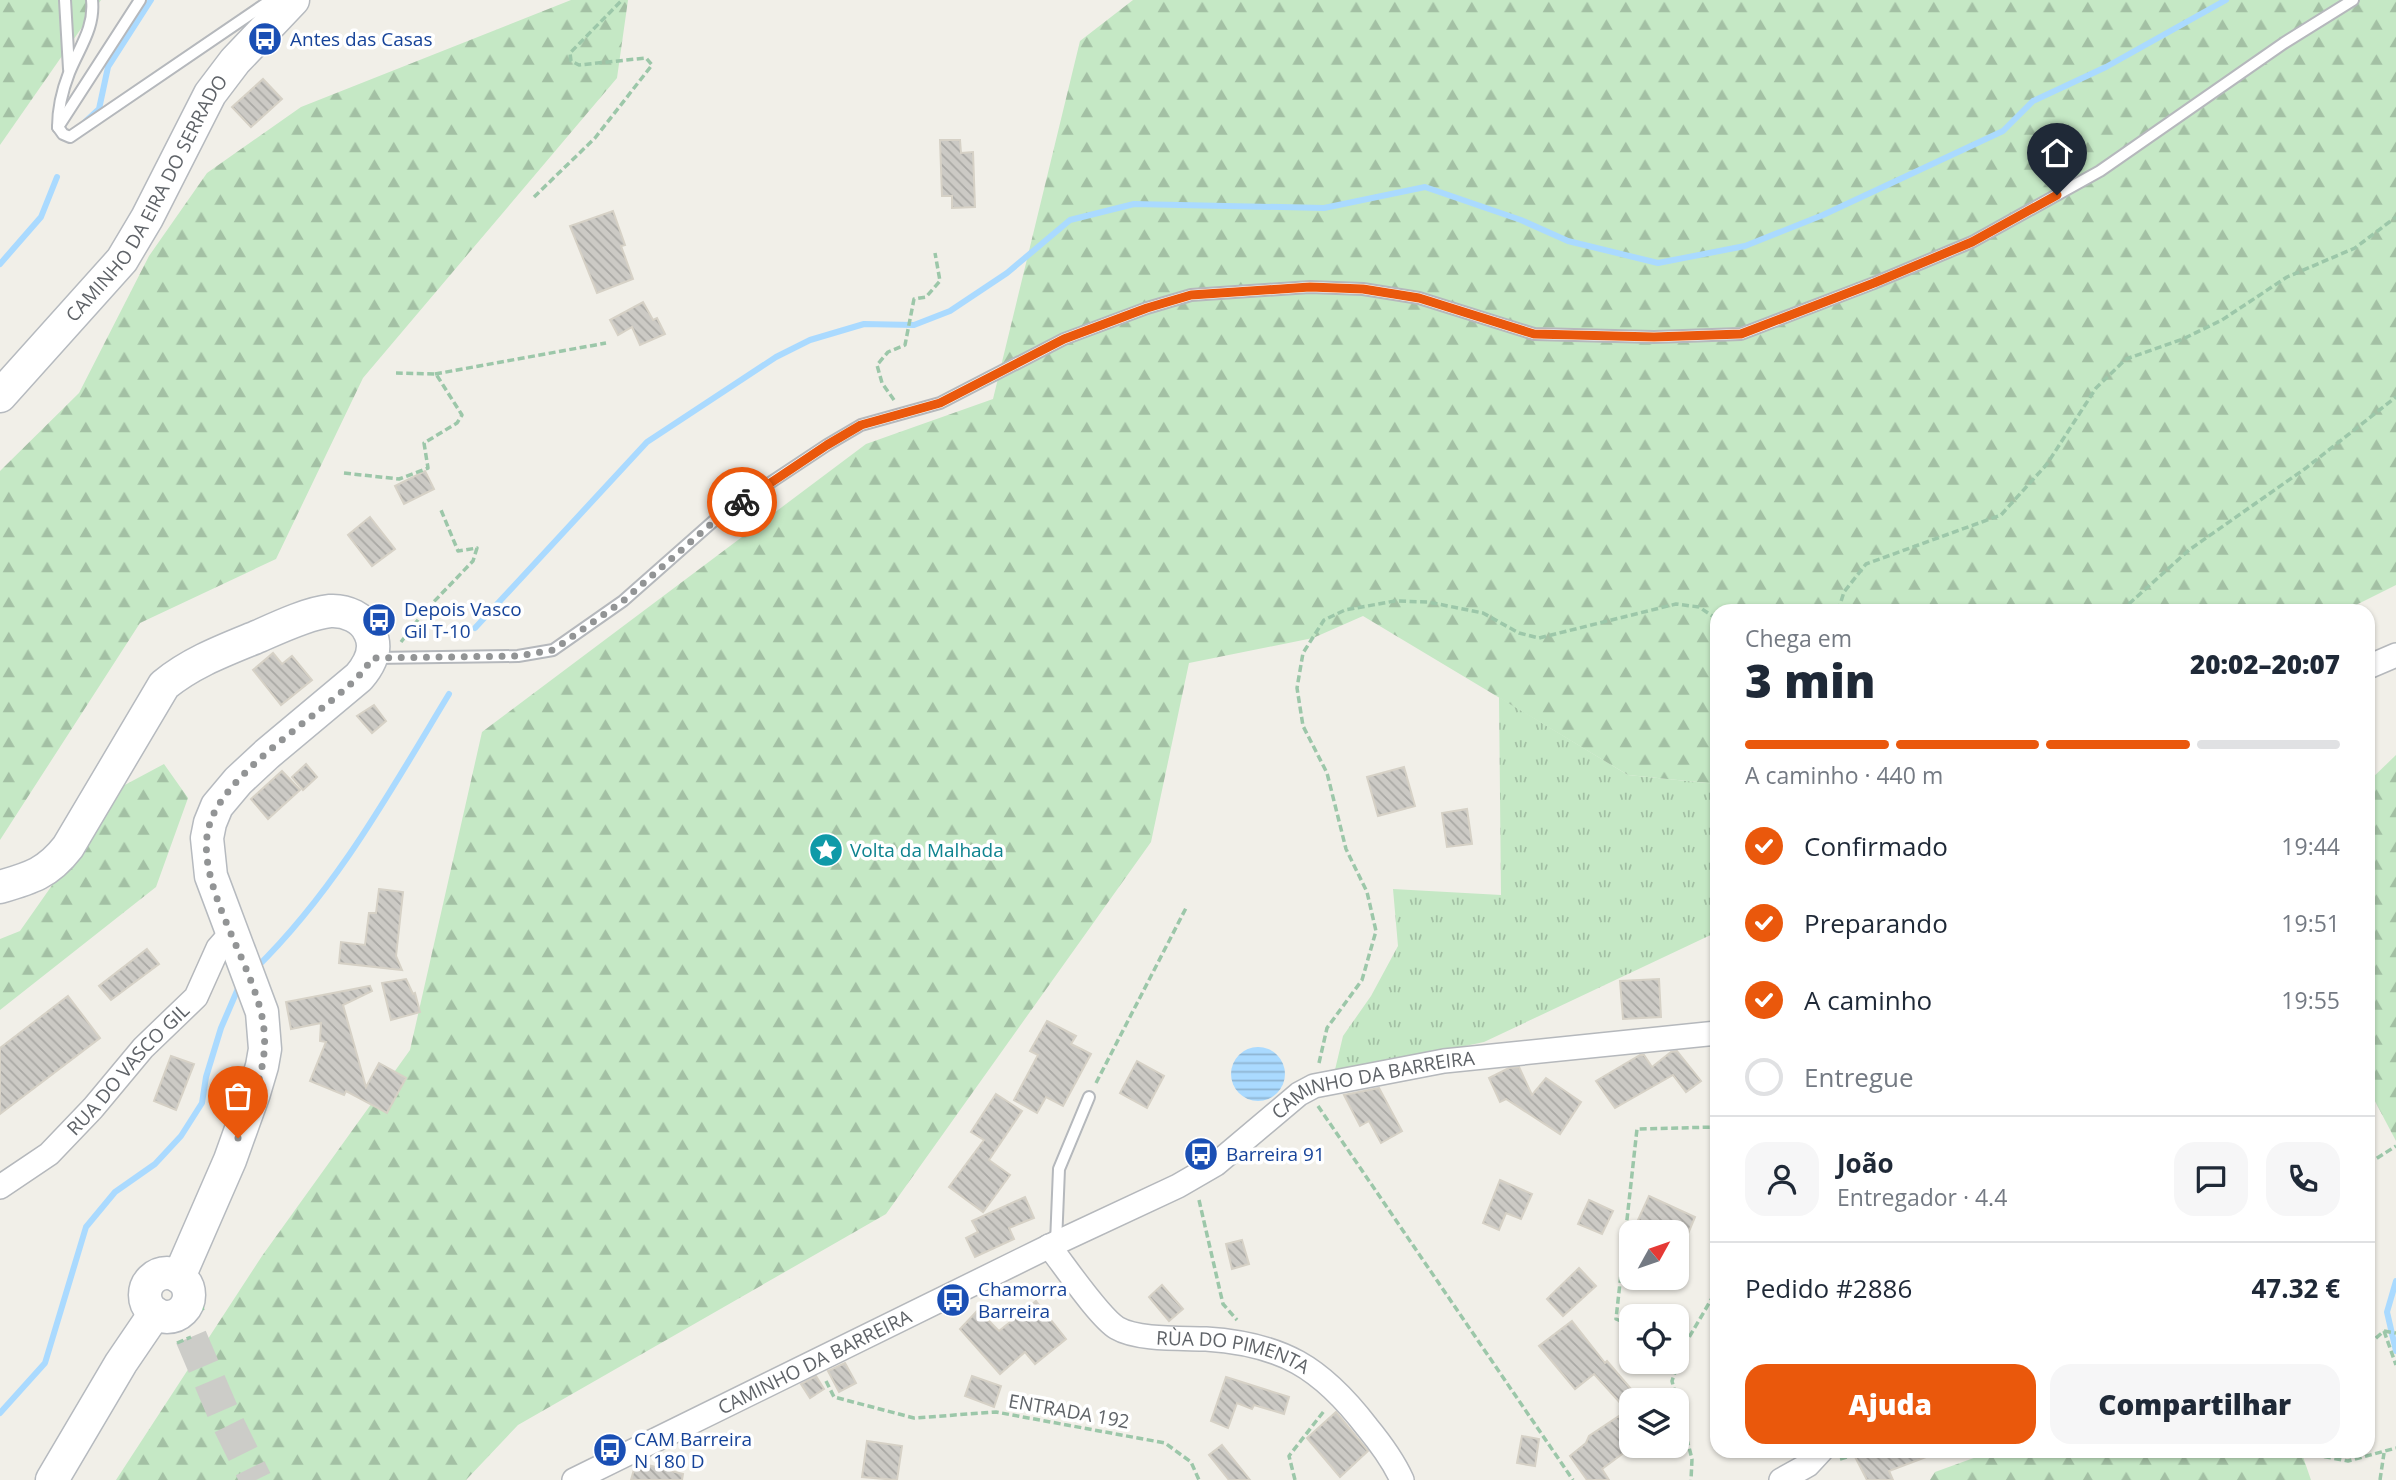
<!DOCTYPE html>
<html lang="pt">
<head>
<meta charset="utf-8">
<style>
	:root { --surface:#fff; --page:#f6f6f7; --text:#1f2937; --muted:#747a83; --line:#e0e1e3; --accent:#ea580c }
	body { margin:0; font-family:"Open Sans",sans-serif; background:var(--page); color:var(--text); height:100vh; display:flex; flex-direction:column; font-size:26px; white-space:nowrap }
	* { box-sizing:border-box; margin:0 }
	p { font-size:23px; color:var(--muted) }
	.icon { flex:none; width:38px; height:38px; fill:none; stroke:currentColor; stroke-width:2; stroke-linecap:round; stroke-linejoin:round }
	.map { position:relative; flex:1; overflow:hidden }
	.sheet { position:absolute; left:1710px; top:604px; width:665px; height:854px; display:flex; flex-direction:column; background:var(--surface); border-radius:21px; box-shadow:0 2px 5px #0004 }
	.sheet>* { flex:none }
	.needle { width:46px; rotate:50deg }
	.tools { position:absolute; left:1619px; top:1220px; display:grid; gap:14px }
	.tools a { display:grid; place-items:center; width:70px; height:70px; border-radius:14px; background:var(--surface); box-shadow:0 2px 5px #0004; font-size:35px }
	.pin { position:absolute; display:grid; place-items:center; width:60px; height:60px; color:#fff; margin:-72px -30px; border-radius:50% 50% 50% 0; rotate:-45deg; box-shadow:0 0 7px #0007 }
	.pin .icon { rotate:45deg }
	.courier { position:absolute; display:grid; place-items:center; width:70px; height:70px; margin:-35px; border:5px solid #ea580c; border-radius:50%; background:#fff; color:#222; box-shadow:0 2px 9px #0007 }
	.head em { font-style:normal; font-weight:800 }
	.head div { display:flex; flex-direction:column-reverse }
	.head { display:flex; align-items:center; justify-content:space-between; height:119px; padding:0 35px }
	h1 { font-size:46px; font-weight:800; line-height:52px }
	.bar { display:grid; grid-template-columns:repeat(4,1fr); gap:10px 7px; align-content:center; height:84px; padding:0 35px }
	.bar i { height:9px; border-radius:5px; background:var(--line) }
	.bar .selected { background:var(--accent) }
	.bar p { grid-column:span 4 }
	.line { display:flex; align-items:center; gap:18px; padding:0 35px; border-top:2px solid var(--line) }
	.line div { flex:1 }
	.round { display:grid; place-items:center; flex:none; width:74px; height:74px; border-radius:21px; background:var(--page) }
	ol { padding:0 35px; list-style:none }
	li { display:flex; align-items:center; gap:21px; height:77px }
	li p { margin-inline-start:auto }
	li .icon { padding:7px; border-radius:50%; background:var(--accent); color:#fff; stroke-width:4 }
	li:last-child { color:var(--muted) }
	li i { width:38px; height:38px; border:4px solid var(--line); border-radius:50% }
	.cta { display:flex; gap:14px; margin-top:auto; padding:14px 35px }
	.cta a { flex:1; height:80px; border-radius:21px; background:var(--accent); color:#fff; font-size:28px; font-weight:800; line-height:80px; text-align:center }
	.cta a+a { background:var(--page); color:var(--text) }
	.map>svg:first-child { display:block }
	.grass { fill:url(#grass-tufts) }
	.forest { fill:url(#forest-firs) }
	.water { fill:url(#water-rules) }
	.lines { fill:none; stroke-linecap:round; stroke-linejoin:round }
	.stream { stroke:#aadaff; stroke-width:6 }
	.building { fill:url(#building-back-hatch); stroke:#d6d1c6; stroke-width:2 }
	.secondary-tunnel { stroke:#ccccc8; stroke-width:32; stroke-dasharray:32 16; stroke-linecap:butt }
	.lane-casing { stroke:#b5b8bc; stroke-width:14 }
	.street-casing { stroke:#b5b8bc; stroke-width:26 }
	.secondary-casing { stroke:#b6babf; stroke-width:35 }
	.path { stroke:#9cc7a9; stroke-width:3.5; stroke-dasharray:7 3.5; stroke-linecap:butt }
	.lane { stroke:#fff; stroke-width:10 }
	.street { stroke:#fff; stroke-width:23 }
	.secondary { stroke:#fff; stroke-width:32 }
	.done { stroke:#929495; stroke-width:7; stroke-dasharray:0 12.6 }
	.route { stroke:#ea580c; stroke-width:9 }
	.labels { text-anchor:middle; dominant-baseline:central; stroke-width:7; stroke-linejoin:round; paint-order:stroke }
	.transit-label { font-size:19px; fill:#164399; stroke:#fff; text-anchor:start }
	.street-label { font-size:19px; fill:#5f6368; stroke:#fff }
	.culture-label { font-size:19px; fill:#0d838f; stroke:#fff; text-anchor:start }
</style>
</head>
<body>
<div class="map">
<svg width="2396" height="1480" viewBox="0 0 2396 1480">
	<defs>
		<pattern id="grass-tufts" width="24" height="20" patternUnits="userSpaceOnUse" patternTransform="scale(1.75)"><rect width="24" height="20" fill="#c5e8c5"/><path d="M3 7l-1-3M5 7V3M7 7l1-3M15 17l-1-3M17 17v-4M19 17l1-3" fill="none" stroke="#a3c0a4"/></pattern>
		<pattern id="forest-firs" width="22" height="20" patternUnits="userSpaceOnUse" patternTransform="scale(1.75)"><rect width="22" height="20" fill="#c5e8c5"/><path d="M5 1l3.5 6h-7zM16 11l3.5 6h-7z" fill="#a3c0a4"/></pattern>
		<pattern id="water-rules" width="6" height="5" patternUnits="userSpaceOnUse" patternTransform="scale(1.75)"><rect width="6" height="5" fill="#aadaff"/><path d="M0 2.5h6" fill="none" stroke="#8eb4d2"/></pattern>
		<pattern id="building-back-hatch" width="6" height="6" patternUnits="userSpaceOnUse" patternTransform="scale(1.75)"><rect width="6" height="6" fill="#cccac5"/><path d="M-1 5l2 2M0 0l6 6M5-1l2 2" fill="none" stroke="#a9a8a4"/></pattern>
	</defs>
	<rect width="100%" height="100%" fill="#f1efe8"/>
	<polygon class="grass" points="1499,697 1628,775 1717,784 1717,932 1484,1042 1334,1074 1343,1036 1371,996 1398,946 1393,889 1501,895"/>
	<g class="forest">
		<polygon points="0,0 101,0 0,145"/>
		<polygon points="571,0 628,0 617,78 363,378 276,559 140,623 0,840 0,471 79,393 149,256 207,173 301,107"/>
		<polygon points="1133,0 2396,0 2396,585 2344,611 1717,611 1717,784 1628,775 1363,616 1313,638 1189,663 1151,842 886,1214 518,1425 466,1480 116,1480 262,1256 410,1050 482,732 866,444 993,399 1080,41"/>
		<polygon points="2396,755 2396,1141 2368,1088 2368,782"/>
		<polygon points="164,764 188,798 156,887 0,1010 0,939 20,931 121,787"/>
		<polygon points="1993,1451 2301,1451 2311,1480 1930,1480 1935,1472"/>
	</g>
	<circle class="water" cx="1258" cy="1074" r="27"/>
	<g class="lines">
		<g class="stream">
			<polyline points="85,122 99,109 108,67 151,0"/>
			<polyline points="0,264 41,217 57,177"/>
			<polyline points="475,628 647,442 776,357 810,340 864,324 914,325 950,311 1007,273 1070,220 1134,204 1324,208 1425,187 1521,220 1568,241 1658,263 1745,246 1823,215 2003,131 2033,101 2106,67 2226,0"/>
			<path d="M 255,969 C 336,890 391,790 449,694"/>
			<polyline points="2396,1281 2387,1312 2396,1351"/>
			<polyline points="0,1413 45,1363 86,1227 115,1192 155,1164 181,1136 202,1103 206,1077 221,1028 240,984"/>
		</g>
	</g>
	<g class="building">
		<polygon points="263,79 282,99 251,127 232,107"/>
		<polygon points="940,140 960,140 961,153 973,152 975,207 952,208 952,196 942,196"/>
		<polygon points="613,211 625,245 621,246 633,279 597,293 570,226"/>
		<polygon points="643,302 653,320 657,318 665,334 640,345 632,327 618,335 610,320"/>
		<polygon points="425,471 434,489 404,504 395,486"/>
		<polygon points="370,517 395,549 372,566 348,535"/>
		<polygon points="273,653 282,664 292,656 312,680 281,705 253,670"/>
		<polygon points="374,705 386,721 372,733 357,716"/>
		<polygon points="306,764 317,777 303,790 292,777"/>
		<polygon points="1404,767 1415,806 1378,816 1367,777"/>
		<polygon points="282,771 300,790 268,819 251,799"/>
		<polygon points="1467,809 1472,844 1447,847 1442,813"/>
		<polygon points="379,889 403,892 396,956 402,970 339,963 341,942 365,945 369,913 376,913"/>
		<polygon points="147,949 159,964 111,1000 99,986"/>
		<polygon points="406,979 413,994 415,993 420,1012 391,1020 382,983"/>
		<polygon points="1659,979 1661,1017 1623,1019 1620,981"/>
		<polygon points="370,986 372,991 343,1005 366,1087 379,1063 406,1078 387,1113 346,1091 344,1095 310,1081 326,1042 320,1041 321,1023 291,1029 286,1002"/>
		<polygon points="68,996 100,1038 0,1114 0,1048"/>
		<polygon points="1047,1021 1076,1036 1071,1044 1091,1054 1063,1106 1046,1097 1037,1113 1014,1100 1038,1055 1030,1051"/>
		<polygon points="1677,1051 1701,1081 1686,1092 1673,1075 1615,1108 1596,1081 1640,1055 1644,1055 1652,1067 1671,1052"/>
		<polygon points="171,1056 194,1064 176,1110 154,1101"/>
		<polygon points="1137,1061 1164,1076 1147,1108 1120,1093"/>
		<polygon points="1519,1067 1532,1095 1546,1078 1581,1102 1560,1134 1506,1099 1500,1102 1489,1078 1509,1068"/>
		<polygon points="1379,1088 1402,1131 1381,1143 1369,1121 1360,1126 1344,1095"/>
		<polygon points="996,1094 1022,1111 989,1160 1010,1175 983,1212 949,1187 984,1140 971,1132"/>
		<polygon points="1500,1180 1532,1194 1521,1219 1506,1213 1499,1230 1483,1223"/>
		<polygon points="1649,1196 1695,1217 1685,1241 1676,1237 1676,1232 1664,1232 1638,1220"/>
		<polygon points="1025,1197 1034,1218 1009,1228 1014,1239 975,1257 966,1238 978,1232 972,1221"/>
		<polygon points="1589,1200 1613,1211 1602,1234 1578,1224"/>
		<polygon points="1242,1240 1249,1264 1232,1269 1226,1244"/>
		<polygon points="1579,1268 1596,1286 1563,1316 1547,1299"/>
		<polygon points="1162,1285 1183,1309 1169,1321 1149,1297"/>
		<polygon points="1036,1301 1066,1339 1035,1364 1025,1352 1000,1374 960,1329 978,1310 999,1331"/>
		<polygon points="1572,1321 1605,1363 1607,1361 1637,1396 1624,1407 1594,1374 1575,1389 1539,1346"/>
		<polygon points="845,1363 856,1383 839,1392 828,1371"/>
		<polygon points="816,1376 824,1389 810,1398 801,1384"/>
		<polygon points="972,1376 1001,1386 994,1407 965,1396"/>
		<polygon points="1226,1377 1289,1397 1284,1414 1254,1405 1252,1409 1237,1403 1228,1428 1211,1421"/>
		<polygon points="1336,1412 1368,1451 1340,1477 1307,1438"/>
		<polygon points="1619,1416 1631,1439 1631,1446 1633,1446 1602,1469 1609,1480 1587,1480 1570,1456 1586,1443 1589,1436"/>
		<polygon points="1522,1436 1539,1439 1535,1466 1517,1463"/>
		<polygon points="867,1441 902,1446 897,1480 862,1477"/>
		<polygon points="1222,1445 1250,1480 1229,1480 1209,1455"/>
		<polygon points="1852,1451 1938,1451 1939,1452 1889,1471 1893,1480 1867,1480"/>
		<polygon points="640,1463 683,1474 682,1480 631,1480 635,1466"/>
	</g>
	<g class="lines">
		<polyline class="secondary-tunnel" points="191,1337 225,1417 256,1480"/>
		<g class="lane-casing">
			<g id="lane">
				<polyline points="65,0 69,69"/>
				<polyline points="58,127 63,134 70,137 271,0"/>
				<polyline points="58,127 140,0"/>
				<path d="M 58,127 C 58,107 62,91 69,73 C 79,48 95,28 92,0"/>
				<polyline points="374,658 518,656 553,650 623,601 717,518 827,445 861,425 940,403 1064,339 1147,308 1191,295 1310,287 1363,289 1419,298 1534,334 1654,337 1741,334 1874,283 1972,242 2100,171 2284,43 2353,0"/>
				<polyline points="1056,1243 1059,1169 1089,1097"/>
			</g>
		</g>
		<g class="street-casing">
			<g id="street">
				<polyline points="2368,667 2396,655"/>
				<path id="s1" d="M 0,1187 L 49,1154 L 93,1108 L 143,1048 L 196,997 L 218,948 L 232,932"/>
				<path id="s2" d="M 1049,1246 C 1064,1265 1099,1317 1117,1328 C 1137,1340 1181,1338 1206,1339 C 1282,1344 1321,1367 1367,1427 C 1381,1444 1393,1460 1402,1480"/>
				<path id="s3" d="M 574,1480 L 1056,1243 L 1178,1186 L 1216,1164 L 1299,1094 L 1314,1086 L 1444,1061 L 1717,1033"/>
				<polyline points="1781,1480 1808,1465 1821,1451"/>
			</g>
		</g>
		<g class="secondary-casing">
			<g id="secondary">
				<path id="s4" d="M 0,396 L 122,260 L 147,218 L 210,94 L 235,61 L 293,0"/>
				<path d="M 0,887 C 31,878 48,873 68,847 L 164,685 C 192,662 225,650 259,636 C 279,627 309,613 330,611 C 346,610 364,618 370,633 C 378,649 370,664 359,677 L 267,754 L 238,781 L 217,806 L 210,823 L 207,838 L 211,876 L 262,1012 L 265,1049 L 262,1066 L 254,1093 L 230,1160 L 179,1277"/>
				<circle cx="167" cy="1295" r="22"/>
				<polyline points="52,1480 121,1363 155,1313"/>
			</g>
		</g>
		<g class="path">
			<polyline points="534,197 595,138 652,65 646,58 579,65 571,61 570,53 622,0"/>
			<polyline points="435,374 606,343"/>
			<polyline points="894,400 882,383 877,365 888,352 905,345 914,299 926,297 940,281 935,253"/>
			<polyline points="344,473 399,479 428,468 424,443 457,423 462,415 436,374 396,373"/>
			<polyline points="1838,611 1844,592 1866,564 2001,515 2047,464 2096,388 2126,359 2183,339 2222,320 2287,277 2355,248 2396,217"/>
			<polyline points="2121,611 2189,550 2306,468 2396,397"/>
			<polyline points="401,642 424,612 473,561 477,548 458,551 441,510"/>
			<polyline points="1319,1063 1327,1028 1362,980 1376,931 1367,892 1346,849 1327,773 1303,726 1297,688 1303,653 1324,620 1345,610 1395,601 1428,602 1483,613 1519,633 1539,638 1676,604 1699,607 1717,619"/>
			<polyline points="1096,1083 1186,908"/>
			<polyline points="1318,1106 1573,1480"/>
			<polyline points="2368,1164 2396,1146"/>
			<polyline points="1199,1200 1223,1304 1237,1320"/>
			<polyline points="1715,1294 1717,1260"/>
			<polyline points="182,1316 204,1308"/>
			<polyline points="1631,1325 1616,1319 1637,1129 1717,1127"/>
			<polyline points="2384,1331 2396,1365"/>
			<polyline points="2384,1331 2396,1333"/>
			<polyline points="177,1343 191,1337"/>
			<polyline points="1676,1343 1684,1346 1672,1381 1692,1459 1691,1480"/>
			<polyline points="2368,1345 2384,1331"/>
			<polyline points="1684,1346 1715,1293"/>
			<polyline points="826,1381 834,1397 914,1418 996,1412 1165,1443 1191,1462 1199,1480"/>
			<polyline points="2293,1451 2348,1461 2396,1448"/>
			<polyline points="1840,1459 1868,1451"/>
			<polyline points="1295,1480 1289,1456 1324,1411"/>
			<polyline points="2380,1480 2384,1453"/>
		</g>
		<use href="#lane" class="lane"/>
		<use href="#street" class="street"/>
		<use href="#secondary" class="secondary"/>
	</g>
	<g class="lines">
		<path class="done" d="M 238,1138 C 251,1103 268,1068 264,1030 C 259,969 190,882 210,823 C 224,779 296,730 332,700 C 347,687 362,676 372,658 L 518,656 L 553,650 L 623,601 L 718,518 L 742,502"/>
		<polyline class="route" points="742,502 827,445 861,425 940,403 1064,339 1147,308 1191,295 1310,287 1363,289 1419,298 1534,334 1654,337 1741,334 1874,283 1972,242 2057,195"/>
	</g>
	<defs>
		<g id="bus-disc" transform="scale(1.75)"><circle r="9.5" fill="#1a4fb4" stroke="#fff"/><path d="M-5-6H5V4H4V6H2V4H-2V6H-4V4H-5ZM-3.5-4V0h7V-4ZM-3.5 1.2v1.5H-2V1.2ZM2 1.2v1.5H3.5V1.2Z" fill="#fff"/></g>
		<g id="sight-disc" transform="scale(1.75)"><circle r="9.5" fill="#0f9aa8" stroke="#fff"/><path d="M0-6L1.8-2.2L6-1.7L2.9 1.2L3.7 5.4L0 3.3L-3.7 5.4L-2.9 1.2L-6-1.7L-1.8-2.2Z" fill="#fff"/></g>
	</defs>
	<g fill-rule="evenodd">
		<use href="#bus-disc" x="265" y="39"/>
		<use href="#bus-disc" x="379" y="620"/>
		<use href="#sight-disc" x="826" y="850"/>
		<use href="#bus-disc" x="1201" y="1154"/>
		<use href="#bus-disc" x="953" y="1300"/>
		<use href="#bus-disc" x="610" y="1450"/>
	</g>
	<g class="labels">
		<g class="transit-label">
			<text x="290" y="39">Antes das Casas</text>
			<text x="404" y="609">Depois Vasco<tspan x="404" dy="22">Gil T-10</tspan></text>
			<text x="1226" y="1154">Barreira 91</text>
			<text x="978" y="1289">Chamorra<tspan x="978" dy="22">Barreira</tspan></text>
			<text x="634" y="1439">CAM Barreira<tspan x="634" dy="22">N 180 D</tspan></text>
		</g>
		<g class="street-label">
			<text stroke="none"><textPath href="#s4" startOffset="248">CAMINHO DA EIRA DO SERRADO</textPath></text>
			<text stroke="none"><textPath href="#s1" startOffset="175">RUA DO VASCO GIL</textPath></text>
			<text stroke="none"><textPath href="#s3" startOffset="898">CAMINHO DA BARREIRA</textPath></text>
			<text stroke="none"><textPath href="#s2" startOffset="226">RÙA DO PIMENTA</textPath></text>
			<text stroke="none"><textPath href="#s3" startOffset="268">CAMINHO DA BARREIRA</textPath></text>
			<text transform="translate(1069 1411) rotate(10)">ENTRADA 192</text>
		</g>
		<g class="culture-label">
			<text x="850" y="850">Volta da Malhada</text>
		</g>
	</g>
</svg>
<div class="tools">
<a><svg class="needle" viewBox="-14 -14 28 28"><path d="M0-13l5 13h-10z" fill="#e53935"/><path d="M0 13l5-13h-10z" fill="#747a83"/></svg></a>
<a><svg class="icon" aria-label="locate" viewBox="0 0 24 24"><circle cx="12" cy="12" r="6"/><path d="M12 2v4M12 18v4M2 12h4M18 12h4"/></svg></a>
<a><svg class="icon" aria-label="layers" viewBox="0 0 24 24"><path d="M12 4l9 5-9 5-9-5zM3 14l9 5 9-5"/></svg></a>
</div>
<div class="pin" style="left:238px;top:1138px;background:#ea580c"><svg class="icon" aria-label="bag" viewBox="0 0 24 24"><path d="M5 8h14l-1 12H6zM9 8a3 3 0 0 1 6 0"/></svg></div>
<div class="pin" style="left:2057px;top:195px;background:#1f2937"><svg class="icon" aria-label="home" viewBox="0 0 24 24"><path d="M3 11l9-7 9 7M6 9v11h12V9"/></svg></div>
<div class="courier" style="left:742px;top:502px"><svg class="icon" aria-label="bike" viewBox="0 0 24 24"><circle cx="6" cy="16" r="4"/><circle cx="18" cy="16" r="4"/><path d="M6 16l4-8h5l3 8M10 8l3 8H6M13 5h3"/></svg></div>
<section class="sheet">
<div class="head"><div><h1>3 min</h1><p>Chega em</p></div><em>20:02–20:07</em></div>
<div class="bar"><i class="selected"></i><i class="selected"></i><i class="selected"></i><i></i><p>A caminho · 440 m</p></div>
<ol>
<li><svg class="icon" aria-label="check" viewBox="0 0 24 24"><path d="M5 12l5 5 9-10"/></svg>Confirmado<p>19:44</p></li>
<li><svg class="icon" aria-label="check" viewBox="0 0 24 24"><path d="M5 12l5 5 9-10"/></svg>Preparando<p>19:51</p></li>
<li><svg class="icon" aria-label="check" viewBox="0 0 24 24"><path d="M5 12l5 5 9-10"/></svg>A caminho<p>19:55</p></li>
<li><i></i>Entregue</li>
</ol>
<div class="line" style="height:126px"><a class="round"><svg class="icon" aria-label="person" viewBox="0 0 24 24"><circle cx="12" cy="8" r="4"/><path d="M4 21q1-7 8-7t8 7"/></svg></a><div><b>João</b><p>Entregador · 4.4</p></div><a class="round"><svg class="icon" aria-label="chat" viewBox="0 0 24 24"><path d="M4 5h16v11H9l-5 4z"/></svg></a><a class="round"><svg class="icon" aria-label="phone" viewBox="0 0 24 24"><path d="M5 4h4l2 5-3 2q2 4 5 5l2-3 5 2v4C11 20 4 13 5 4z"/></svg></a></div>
<div class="line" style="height:91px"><div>Pedido #2886</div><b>47.32 €</b></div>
<div class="cta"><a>Ajuda</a><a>Compartilhar</a></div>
</section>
</div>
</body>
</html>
